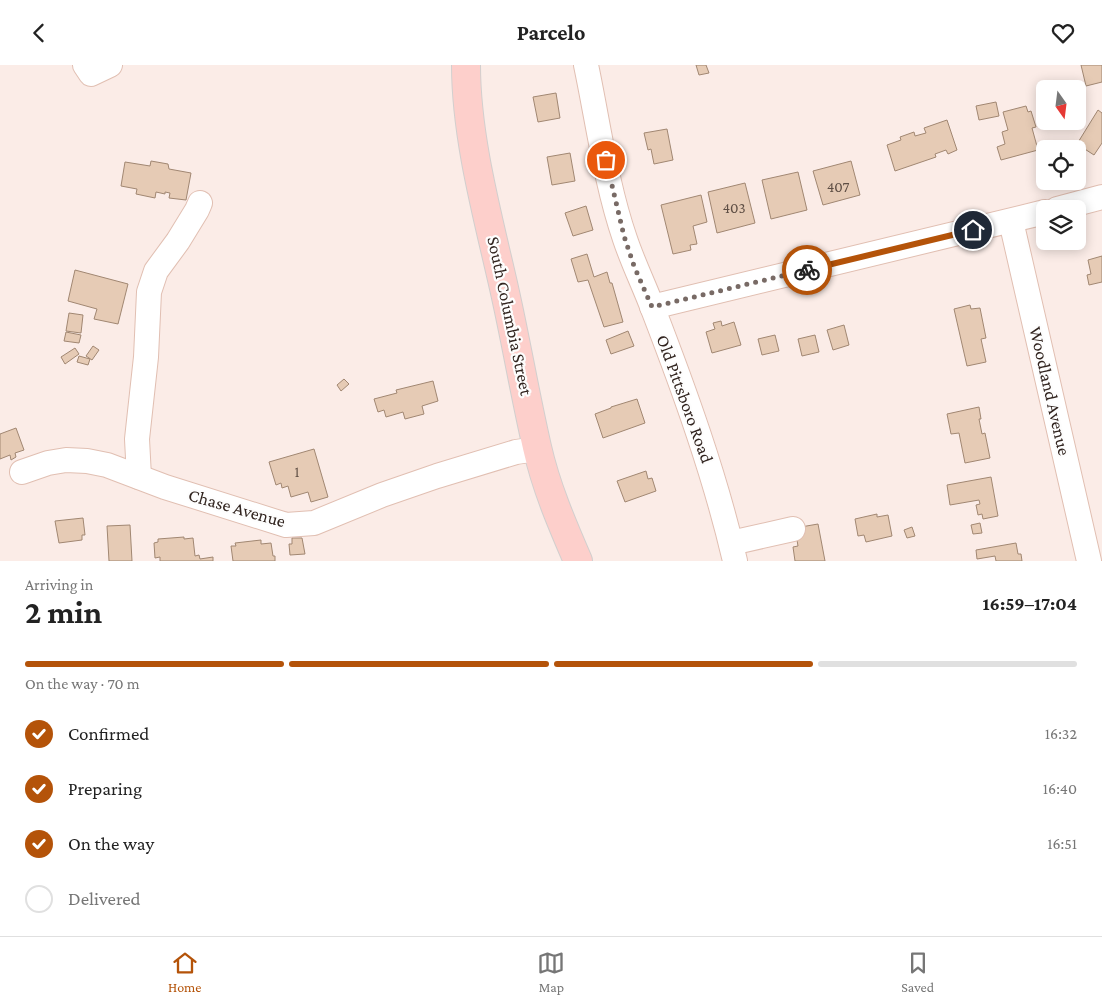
<!DOCTYPE html>
<html lang="en">
<head>
<meta charset="utf-8">
<style>
	:root { --surface:#fff; --page:#f2f2f2; --text:#222; --muted:#767676; --line:#e0e0e0; --accent:#b45309 }
	body { margin:0; font-family:"Crimson Pro",serif; background:var(--page); color:var(--text); height:100vh; display:flex; flex-direction:column; font-size:19px; white-space:nowrap }
	* { box-sizing:border-box; margin:0 }
	p { font-size:16px; color:var(--muted) }
	.icon { flex:none; width:28px; height:28px; fill:none; stroke:currentColor; stroke-width:2; stroke-linecap:round; stroke-linejoin:round }
	.map { position:relative; height:496px; overflow:hidden }
	.details { display:flex; flex-direction:column; background:var(--surface); flex:1 }
	.details>* { flex:none }
	.needle { width:32px; rotate:166deg }
	.buttons { position:absolute; left:1036px; top:15px; display:grid; gap:10px }
	.buttons a { display:grid; place-items:center; width:50px; height:50px; border-radius:8px; background:var(--surface); box-shadow:0 2px 12px #0003; font-size:25px }
	.pin { position:absolute; display:grid; place-items:center; width:42px; height:42px; color:#fff; margin:-21px; border:2px solid #fff; border-radius:50%; box-shadow:0 1px 5px #0007 }
	.courier { position:absolute; display:grid; place-items:center; width:50px; height:50px; margin:-25px; border:4px solid #b45309; border-radius:50%; background:#fff; color:#222; box-shadow:0 1px 6px #0007 }
	.overview em { font-style:normal; font-weight:700 }
	.overview div { display:flex; flex-direction:column-reverse }
	.overview { display:flex; align-items:center; justify-content:space-between; height:85px; padding:0 25px }
	h1 { font-size:32px; font-weight:700; line-height:38px }
	.bar { display:grid; grid-template-columns:repeat(4,1fr); gap:8px 5px; align-content:center; height:60px; padding:0 25px }
	.bar i { height:6px; border-radius:4px; background:var(--line) }
	.bar .current { background:var(--accent) }
	.bar p { grid-column:span 4 }
	ol { padding:0 25px; list-style:none }
	li { display:flex; align-items:center; gap:15px; height:55px }
	li p { margin-inline-start:auto }
	li .icon { padding:5px; border-radius:50%; background:var(--accent); color:#fff; stroke-width:4 }
	li:last-child { color:var(--muted) }
	li i { width:28px; height:28px; border:2px solid var(--line); border-radius:50% }
	header { display:flex; justify-content:space-between; align-items:center; height:65px; padding:0 25px; background:var(--surface); font-size:22px; font-weight:700 }
	.tab-bar { display:flex; justify-content:space-around; align-items:center; height:70px; border-top:1px solid var(--line); background:var(--surface); font-size:14px; color:var(--muted) }
	.tab-bar a { display:grid; justify-items:center; gap:2px }
	.tab-bar .current { color:var(--accent) }
	.map>svg:first-child { display:block }
	.building { fill:#e6cbb5; stroke:#a18772 }
	.lines { fill:none; stroke-linecap:round; stroke-linejoin:round }
	.minor-casing { stroke:#e1bfb2; stroke-width:26 }
	.major-casing { stroke:#d2cfce; stroke-width:30 }
	.minor { stroke:#fff; stroke-width:24 }
	.major { stroke:#fdcfcb; stroke-width:28 }
	.done { stroke:#786a65; stroke-width:5; stroke-dasharray:0 9 }
	.route { stroke:#b45309; stroke-width:6 }
	.labels { text-anchor:middle; dominant-baseline:central; stroke-width:4.5; stroke-linejoin:round; paint-order:stroke }
	.number-label { font-size:15px; fill:#5e4e44 }
	.street-label { font-size:18px; fill:#31241f; stroke:#fdfdfd }
</style>
</head>
<body>
<header><svg class="icon" aria-label="back" viewBox="0 0 24 24"><path d="M15 5l-7 7 7 7"/></svg>Parcelo<svg class="icon" aria-label="heart" viewBox="0 0 24 24"><path d="M12 20l-8-8c-3-5 5-10 8-4 3-6 11-1 8 4z"/></svg></header>
<div class="map">
<svg width="1102" height="496" viewBox="0 0 1102 496">
	<rect width="100%" height="100%" fill="#fbece7"/>
	<g class="building">
		<polygon points="696,0 706,0 709,8 699,10"/>
		<polygon points="1081,0 1102,0 1102,17 1086,21"/>
		<polygon points="556,28 560,53 538,57 533,32"/>
		<polygon points="996,37 999,51 979,55 976,41"/>
		<polygon points="1026,41 1028,47 1031,46 1036,62 1032,63 1038,85 1001,95 997,82 1005,79 1002,67 1008,65 1003,47"/>
		<polygon points="1098,45 1102,48 1102,78 1094,90 1077,79"/>
		<polygon points="947,55 957,85 948,89 946,85 935,89 936,92 895,106 887,80 901,75 900,72 914,67 915,71 926,68 924,63"/>
		<polygon points="667,64 673,95 654,99 651,84 648,85 644,68"/>
		<polygon points="570,88 575,116 552,120 547,92"/>
		<polygon points="151,96 168,99 169,104 191,108 186,135 169,133 170,128 165,127 165,129 156,127 155,133 136,129 137,124 121,121 125,97 150,101"/>
		<polygon points="851,96 860,130 823,140 813,106"/>
		<polygon points="798,107 807,145 771,154 762,115"/>
		<polygon points="745,118 755,158 717,168 708,127"/>
		<polygon points="701,130 707,157 693,161 697,179 690,180 691,185 673,189 661,140"/>
		<polygon points="586,141 593,165 573,171 565,148"/>
		<polygon points="587,189 594,212 607,207 610,218 612,218 623,257 604,262 588,215 578,217 571,194"/>
		<polygon points="1102,191 1102,217 1089,220 1087,210 1091,209 1088,195"/>
		<polygon points="75,205 128,219 118,259 94,254 97,244 68,236"/>
		<polygon points="970,240 971,244 980,243 986,273 981,274 986,297 967,301 954,244"/>
		<polygon points="69,248 83,250 81,268 66,266"/>
		<polygon points="721,256 722,261 734,257 741,280 712,288 706,267 715,264 713,258"/>
		<polygon points="844,260 849,280 833,285 827,265"/>
		<polygon points="628,266 634,281 611,289 606,275"/>
		<polygon points="66,267 81,270 79,278 64,276"/>
		<polygon points="775,270 779,286 762,290 758,274"/>
		<polygon points="815,270 819,287 802,291 798,274"/>
		<polygon points="93,281 99,285 92,295 86,291"/>
		<polygon points="75,283 79,289 65,299 61,292"/>
		<polygon points="79,291 90,294 88,300 77,297"/>
		<polygon points="344,314 349,319 341,326 337,320"/>
		<polygon points="433,316 438,336 422,341 424,349 405,354 403,347 386,352 384,345 378,347 374,334 397,328 396,325"/>
		<polygon points="637,334 645,358 603,373 595,349 611,343 611,342"/>
		<polygon points="979,342 981,354 979,354 982,369 985,368 990,393 965,398 959,368 951,369 947,349"/>
		<polygon points="16,363 24,385 15,388 16,392 11,395 10,390 0,394 0,369"/>
		<polygon points="314,384 328,432 311,437 308,427 291,432 288,421 282,423 281,418 276,420 269,397"/>
		<polygon points="646,406 648,414 652,413 656,426 625,437 617,416"/>
		<polygon points="991,412 998,451 983,454 982,449 978,450 976,440 980,439 979,435 950,440 947,420"/>
		<polygon points="877,449 877,452 888,450 892,471 866,477 864,470 858,471 855,454"/>
		<polygon points="83,453 85,470 82,470 82,475 59,478 55,456"/>
		<polygon points="980,458 982,468 973,469 971,460"/>
		<polygon points="818,459 825,496 795,496 793,482 798,481 795,463"/>
		<polygon points="130,460 132,496 109,496 107,461"/>
		<polygon points="912,462 915,471 907,473 904,465"/>
		<polygon points="184,472 184,474 193,473 195,491 199,490 200,494 213,492 213,496 160,496 160,492 155,493 154,478 158,477 158,474"/>
		<polygon points="292,473 302,473 305,489 290,490 289,479 292,479"/>
		<polygon points="261,475 261,479 271,478 273,491 275,491 275,496 233,496 231,481 236,481 235,478"/>
		<polygon points="1016,478 1018,489 1021,489 1022,496 996,496 995,491 977,494 976,485"/>
	</g>
	<g class="lines">
		<g class="minor-casing">
			<g id="minor">
				<polyline points="85,0 91,9 110,0"/>
				<path d="M 586,0 C 598,57 606,119 625,174 C 633,198 644,220 653,244 C 685,327 715,410 735,496"/>
				<polyline points="1057,144 1102,132"/>
				<polyline points="1011,156 1089,496"/>
				<polyline points="652,242 1045,147"/>
				<polyline points="22,407 48,398 66,395 87,396 107,400 165,422 286,460 314,458 382,430 437,411 516,387 537,384"/>
				<polyline points="139,412 137,374 146,292 149,227 156,206 178,176 197,145 200,138"/>
				<polyline points="731,478 793,464"/>
			</g>
		</g>
		<g class="major-casing">
			<path id="major" d="M 466,0 C 466,73 488,152 504,223 C 516,276 525,330 537,382 C 546,422 562,459 578,496"/>
		</g>
		<use href="#minor" class="minor"/>
		<use href="#major" class="major"/>
	</g>
	<g class="lines">
		<polyline class="done" points="606,95 624,171 634,201 652,242 807,205"/>
		<polyline class="route" points="807,205 973,165"/>
	</g>
	<g class="labels">
		<g class="number-label">
			<text x="838" y="122">407</text>
			<text x="734" y="143">403</text>
			<text x="297" y="407">1</text>
		</g>
		<g class="street-label">
			<text transform="translate(510 251) rotate(78)">South Columbia Street</text>
			<text transform="translate(1050 326) rotate(77)">Woodland Avenue</text>
			<text transform="translate(685 334) rotate(70)">Old Pittsboro Road</text>
			<text transform="translate(237 443) rotate(16)">Chase Avenue</text>
		</g>
	</g>
</svg>
<div class="buttons">
<a><svg class="needle" viewBox="-14 -14 28 28"><path d="M0-13l5 13h-10z" fill="#e53935"/><path d="M0 13l5-13h-10z" fill="#767676"/></svg></a>
<a><svg class="icon" aria-label="locate" viewBox="0 0 24 24"><circle cx="12" cy="12" r="6"/><path d="M12 2v4M12 18v4M2 12h4M18 12h4"/></svg></a>
<a><svg class="icon" aria-label="layers" viewBox="0 0 24 24"><path d="M12 4l9 5-9 5-9-5zM3 14l9 5 9-5"/></svg></a>
</div>
<div class="pin" style="left:606px;top:95px;background:#ea580c"><svg class="icon" aria-label="bag" viewBox="0 0 24 24"><path d="M5 8h14l-1 12H6zM9 8a3 3 0 0 1 6 0"/></svg></div>
<div class="pin" style="left:973px;top:165px;background:#1f2937"><svg class="icon" aria-label="home" viewBox="0 0 24 24"><path d="M3 11l9-7 9 7M6 9v11h12V9"/></svg></div>
<div class="courier" style="left:807px;top:205px"><svg class="icon" aria-label="bike" viewBox="0 0 24 24"><circle cx="6" cy="16" r="4"/><circle cx="18" cy="16" r="4"/><path d="M6 16l4-8h5l3 8M10 8l3 8H6M13 5h3"/></svg></div>
</div>
<section class="details">
<div class="overview"><div><h1>2 min</h1><p>Arriving in</p></div><em>16:59–17:04</em></div>
<div class="bar"><i class="current"></i><i class="current"></i><i class="current"></i><i></i><p>On the way · 70 m</p></div>
<ol>
<li><svg class="icon" aria-label="check" viewBox="0 0 24 24"><path d="M5 12l5 5 9-10"/></svg>Confirmed<p>16:32</p></li>
<li><svg class="icon" aria-label="check" viewBox="0 0 24 24"><path d="M5 12l5 5 9-10"/></svg>Preparing<p>16:40</p></li>
<li><svg class="icon" aria-label="check" viewBox="0 0 24 24"><path d="M5 12l5 5 9-10"/></svg>On the way<p>16:51</p></li>
<li><i></i>Delivered</li>
</ol>
</section>
<nav class="tab-bar">
<a class="current"><svg class="icon" aria-label="home" viewBox="0 0 24 24"><path d="M3 11l9-7 9 7M6 9v11h12V9"/></svg>Home</a>
<a><svg class="icon" aria-label="map" viewBox="0 0 24 24"><path d="M3 6l6-2 6 2 6-2v14l-6 2-6-2-6 2zM9 4v14M15 6v14"/></svg>Map</a>
<a><svg class="icon" aria-label="saved" viewBox="0 0 24 24"><path d="M7 4h10v16l-5-4-5 4z"/></svg>Saved</a>
</nav>
</body>
</html>
